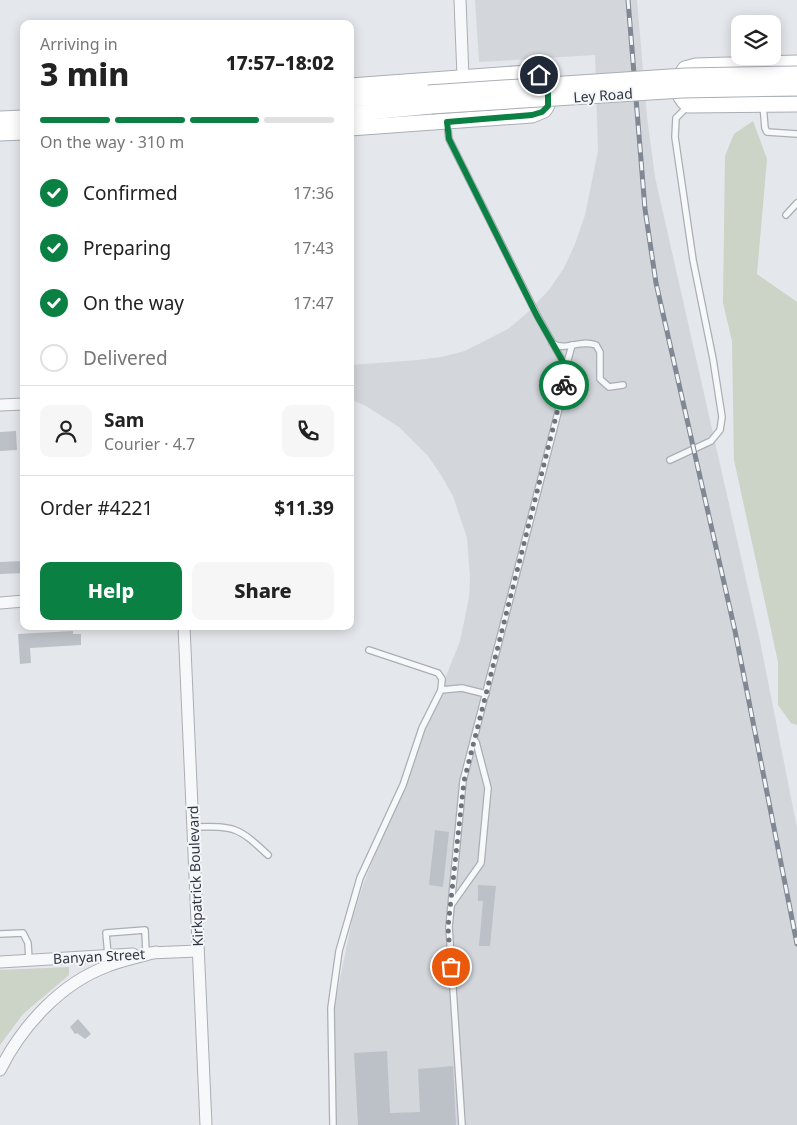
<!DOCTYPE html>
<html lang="en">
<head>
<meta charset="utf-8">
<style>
	:root { --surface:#fff; --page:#f6f6f6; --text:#222; --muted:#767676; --line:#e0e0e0; --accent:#0b8043 }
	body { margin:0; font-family:"Noto Sans",sans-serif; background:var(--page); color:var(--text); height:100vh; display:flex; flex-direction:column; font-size:19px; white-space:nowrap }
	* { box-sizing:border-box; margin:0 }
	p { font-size:16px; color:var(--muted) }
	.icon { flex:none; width:28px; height:28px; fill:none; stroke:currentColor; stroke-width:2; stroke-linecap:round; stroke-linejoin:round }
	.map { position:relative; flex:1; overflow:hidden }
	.side { position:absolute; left:20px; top:20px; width:334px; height:610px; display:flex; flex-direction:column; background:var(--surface); border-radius:10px; box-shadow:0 2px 12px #0003 }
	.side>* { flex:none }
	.controls { position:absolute; left:731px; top:15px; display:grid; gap:10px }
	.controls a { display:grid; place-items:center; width:50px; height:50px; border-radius:10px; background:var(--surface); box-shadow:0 2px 12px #0003; font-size:25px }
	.pin { position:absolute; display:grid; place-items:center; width:42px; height:42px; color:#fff; margin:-21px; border:2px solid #fff; border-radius:50%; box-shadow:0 1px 5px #0007 }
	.courier { position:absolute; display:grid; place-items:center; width:50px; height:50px; margin:-25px; border:4px solid #0b8043; border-radius:50%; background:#fff; color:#222; box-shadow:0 1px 6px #0007 }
	.overview em { font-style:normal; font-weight:800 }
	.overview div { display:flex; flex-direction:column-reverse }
	.overview { display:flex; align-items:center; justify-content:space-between; height:85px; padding:0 20px }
	h1 { font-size:32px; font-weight:800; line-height:38px }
	.bar { display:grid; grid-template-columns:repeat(4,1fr); gap:8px 5px; align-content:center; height:60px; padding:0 20px }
	.bar i { height:6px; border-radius:4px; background:var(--line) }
	.bar .current { background:var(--accent) }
	.bar p { grid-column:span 4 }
	.line { display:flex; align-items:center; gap:12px; padding:0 20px; border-top:1px solid var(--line) }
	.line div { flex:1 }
	.round { display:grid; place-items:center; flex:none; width:52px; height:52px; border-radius:10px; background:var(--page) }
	ol { padding:0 20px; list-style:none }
	li { display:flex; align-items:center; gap:15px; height:55px }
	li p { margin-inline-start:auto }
	li .icon { padding:5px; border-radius:50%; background:var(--accent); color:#fff; stroke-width:4 }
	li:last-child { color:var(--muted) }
	li i { width:28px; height:28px; border:2px solid var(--line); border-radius:50% }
	.cta { display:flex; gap:10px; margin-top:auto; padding:10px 20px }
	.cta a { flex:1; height:58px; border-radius:10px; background:var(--accent); color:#fff; font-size:20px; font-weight:800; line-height:58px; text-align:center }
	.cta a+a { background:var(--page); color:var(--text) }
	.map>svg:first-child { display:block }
	.built { fill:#d3d7dc }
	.green { fill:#cbd4c6 }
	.building { fill:#bcc1c7 }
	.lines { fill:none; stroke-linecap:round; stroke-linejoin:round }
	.lane-casing { stroke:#aaaeb5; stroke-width:8 }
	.street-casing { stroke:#aaaeb5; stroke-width:13 }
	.secondary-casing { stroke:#aaaeb5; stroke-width:17 }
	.lane { stroke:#f7f8f9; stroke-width:5.5 }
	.street { stroke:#f7f8f9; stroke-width:11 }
	.secondary { stroke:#fff; stroke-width:15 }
	.rail-casing { stroke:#7f8893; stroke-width:5 }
	.rail { stroke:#f4f6f8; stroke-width:3; stroke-dasharray:9; stroke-linecap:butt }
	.secondary-bridge-casing { stroke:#aaaeb5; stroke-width:17; stroke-linecap:butt }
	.secondary-bridge { stroke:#fff; stroke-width:15 }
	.done { stroke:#6e747d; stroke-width:5; stroke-dasharray:0 9 }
	.route { stroke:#0b8043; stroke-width:6 }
	.labels { text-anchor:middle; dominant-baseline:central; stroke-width:4; stroke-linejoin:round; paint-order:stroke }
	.street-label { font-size:14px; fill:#2e3642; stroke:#f4f6f8 }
</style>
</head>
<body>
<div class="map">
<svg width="797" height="1125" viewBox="0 0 797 1125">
	<rect width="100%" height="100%" fill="#e4e7eb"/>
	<polygon class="built" points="475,0 637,0 647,117 655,177 760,641 797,828 797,1125 331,1125 333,1013 352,920 363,885 460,641 469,598 470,577 467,538 453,496 441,475 428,456 399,427 366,406 350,399 350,365 418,360 441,357 465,351 508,329 526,314 549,290 564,268 575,244 585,215 598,151 595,55 479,62"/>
	<g class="green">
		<polygon points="753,121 767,159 757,274 797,302 797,725 791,723 778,705 778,662 734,460 732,341 723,303 725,156 734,134"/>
		<polygon points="69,967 69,975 23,1014 0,1045 0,970"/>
	</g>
	<g class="building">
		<polygon points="16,431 17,450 0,451 0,432"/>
		<polygon points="23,561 24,573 0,574 0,562"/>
		<polygon points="73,631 73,634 81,634 81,645 30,648 31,663 20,664 18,634"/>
		<polygon points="435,830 449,832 443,887 429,885"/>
		<polygon points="478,885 496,886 490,946 479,946 483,901 478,901"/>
		<polygon points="78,1019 91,1034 85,1039 77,1033 75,1034 70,1027"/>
		<polygon points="387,1051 390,1113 420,1112 418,1069 453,1066 456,1125 358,1125 354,1053"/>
	</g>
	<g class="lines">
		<g class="lane-casing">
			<g id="lane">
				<polyline points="763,105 765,128 767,132 797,134"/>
				<polyline points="447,122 449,139 537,315 566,367 562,397 463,781 449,927 462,1125"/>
				<polyline points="786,215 797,203"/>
				<path d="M 552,343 C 566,352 578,339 596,345 L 600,352 L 600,379 L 609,387 L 623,385"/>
				<polyline points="566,367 572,345"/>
				<polyline points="670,460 711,441 720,430 722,417 713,359 693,260 675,137 676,118 688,106"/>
				<polyline points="369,650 438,673 442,679 441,690 462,688 486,694"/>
				<path d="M 194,827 C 235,826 238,827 268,855"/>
				<polyline points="452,904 481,863 488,788 476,742"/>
				<polyline points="0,934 23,933 28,943 29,960"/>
				<polyline points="108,955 106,933 145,930 146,953"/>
				<polyline points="333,1125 331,1008 339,951 360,878 403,785 422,728 441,690"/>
			</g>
		</g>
		<g class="street-casing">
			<g id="street">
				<polyline points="460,0 463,77"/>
				<polyline points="0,405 24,404"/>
				<polyline points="0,603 24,601"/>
				<polyline points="184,626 206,1125"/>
				<polyline points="149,953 198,951"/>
				<polyline points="0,962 133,954"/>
				<path d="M 0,1070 C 22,1026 61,983 108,966 C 123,960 140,957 156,952"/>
			</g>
		</g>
		<g class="secondary-casing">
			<g id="secondary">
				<path d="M 797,63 L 696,66 L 685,69 C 676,82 676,95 688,105 L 797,104"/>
				<path d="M 350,86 L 527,73 C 546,74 556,94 544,110 L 532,115 L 350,128"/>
				<polyline points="350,99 428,93"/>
				<polyline points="350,114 431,106"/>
				<polyline points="0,119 24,118"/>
				<polyline points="0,133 24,132"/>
			</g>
		</g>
		<use href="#lane" class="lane"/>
		<use href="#street" class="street"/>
		<use href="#secondary" class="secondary"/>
		<g class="rail-casing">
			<polyline id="rail" points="628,0 645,209 656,283 735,631 797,944"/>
		</g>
		<use href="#rail" class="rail"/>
		<g class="secondary-bridge-casing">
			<g id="secondary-bridge">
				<polyline points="428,93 685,76 797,74"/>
				<polyline points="431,106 682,90 797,88"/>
			</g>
		</g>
		<use href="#secondary-bridge" class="secondary-bridge"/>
	</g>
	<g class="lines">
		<polyline class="done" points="451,967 448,927 464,781 564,385"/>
		<polyline class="route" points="539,75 548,89 548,106 542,112 532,115 447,122 449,139 537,316 566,367 564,385"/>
	</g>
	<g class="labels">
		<g class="street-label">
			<text transform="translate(603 95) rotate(-4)">Ley Road</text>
			<text transform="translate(195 876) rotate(-92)">Kirkpatrick Boulevard</text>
			<text transform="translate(99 956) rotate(-3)">Banyan Street</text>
		</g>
	</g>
</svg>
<div class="controls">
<a><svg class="icon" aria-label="layers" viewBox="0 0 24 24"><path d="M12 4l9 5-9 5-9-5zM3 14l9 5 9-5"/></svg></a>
</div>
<div class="pin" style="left:451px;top:967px;background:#ea580c"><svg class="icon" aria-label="bag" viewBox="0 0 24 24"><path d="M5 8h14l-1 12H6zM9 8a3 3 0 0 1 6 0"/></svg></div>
<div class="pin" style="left:539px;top:75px;background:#1f2937"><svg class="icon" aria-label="home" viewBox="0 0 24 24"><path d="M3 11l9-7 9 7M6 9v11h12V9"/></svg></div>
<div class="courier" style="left:564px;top:385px"><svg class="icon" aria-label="bike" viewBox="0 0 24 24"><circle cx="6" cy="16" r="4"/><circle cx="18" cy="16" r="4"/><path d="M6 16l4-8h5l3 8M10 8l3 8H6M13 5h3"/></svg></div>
<section class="side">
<div class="overview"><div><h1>3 min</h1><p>Arriving in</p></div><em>17:57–18:02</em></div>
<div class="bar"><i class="current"></i><i class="current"></i><i class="current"></i><i></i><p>On the way · 310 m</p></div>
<ol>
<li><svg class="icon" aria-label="check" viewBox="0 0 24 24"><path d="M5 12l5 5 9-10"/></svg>Confirmed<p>17:36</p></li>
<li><svg class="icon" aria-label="check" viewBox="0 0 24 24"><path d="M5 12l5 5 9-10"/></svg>Preparing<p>17:43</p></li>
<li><svg class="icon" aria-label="check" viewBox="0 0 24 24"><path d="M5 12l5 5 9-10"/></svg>On the way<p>17:47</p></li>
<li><i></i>Delivered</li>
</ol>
<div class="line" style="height:90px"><a class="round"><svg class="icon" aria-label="person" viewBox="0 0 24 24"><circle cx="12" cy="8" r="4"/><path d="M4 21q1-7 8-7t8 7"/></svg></a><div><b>Sam</b><p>Courier · 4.7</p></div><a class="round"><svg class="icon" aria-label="phone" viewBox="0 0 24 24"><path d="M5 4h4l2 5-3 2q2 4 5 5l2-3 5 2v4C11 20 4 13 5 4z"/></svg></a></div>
<div class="line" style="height:65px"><div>Order #4221</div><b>$11.39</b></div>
<div class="cta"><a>Help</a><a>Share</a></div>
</section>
</div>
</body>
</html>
